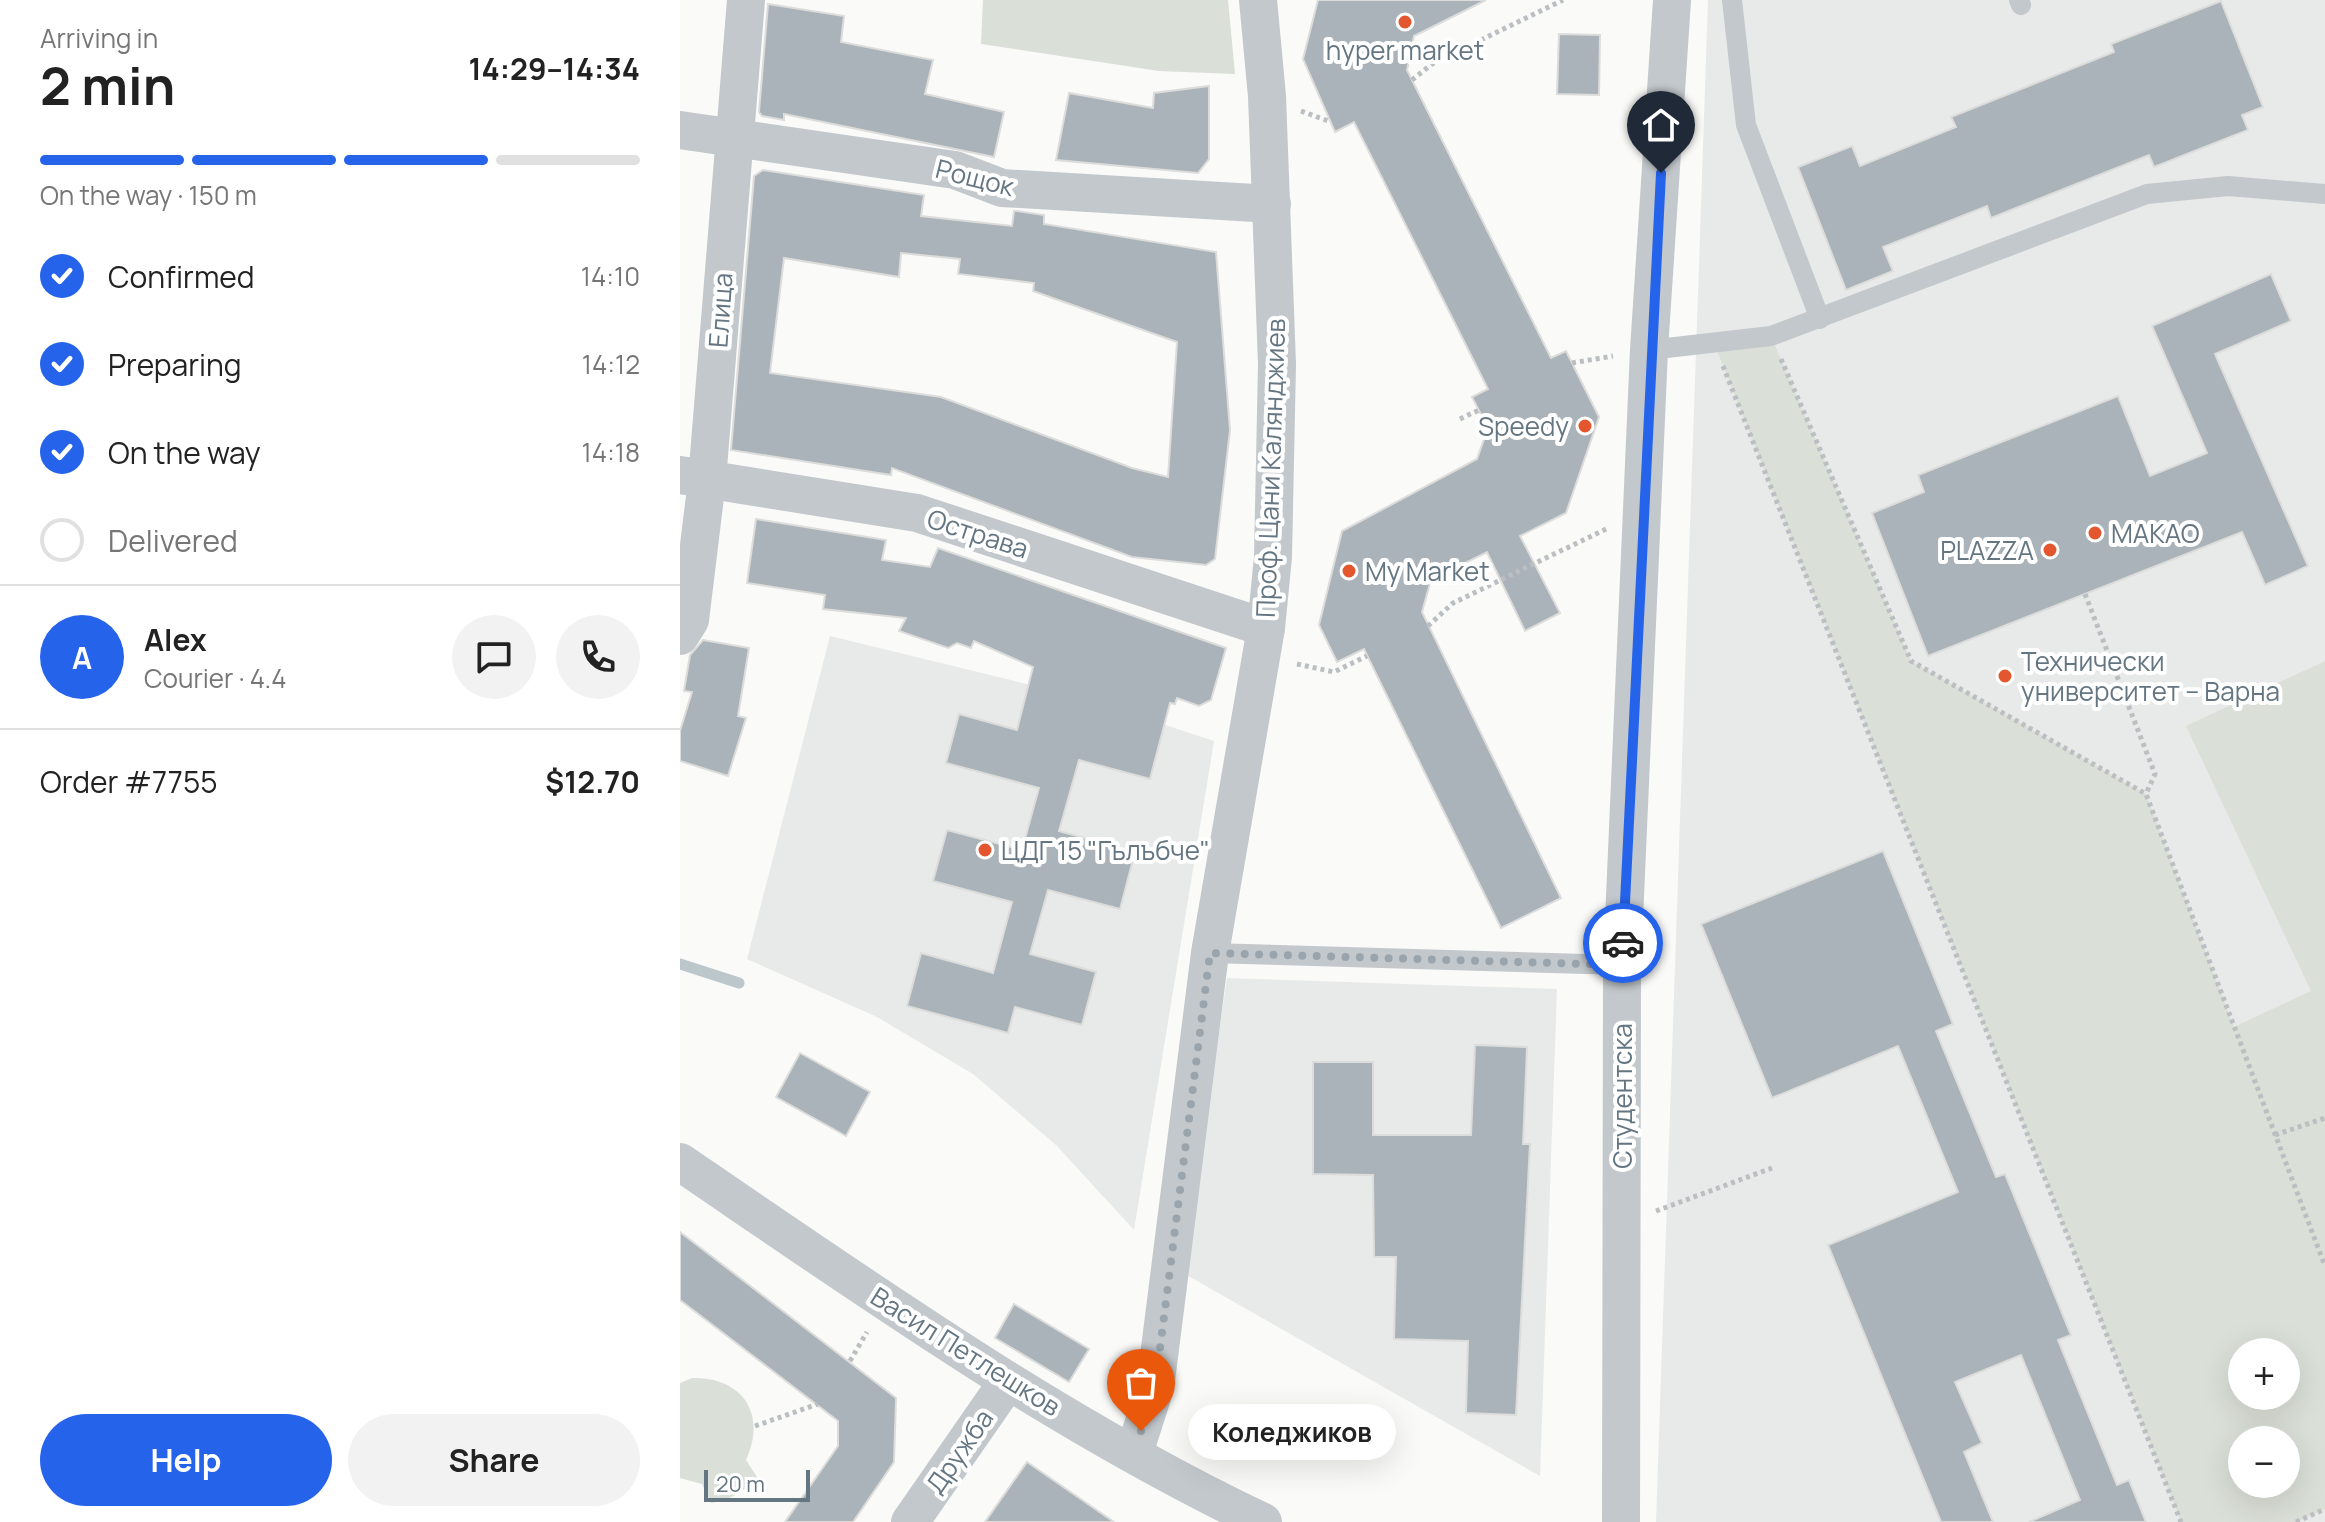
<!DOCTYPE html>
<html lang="en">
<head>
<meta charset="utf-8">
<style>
	:root { --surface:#fff; --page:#f2f2f2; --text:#222; --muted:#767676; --line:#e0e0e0; --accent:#2563eb }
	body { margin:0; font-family:Manrope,sans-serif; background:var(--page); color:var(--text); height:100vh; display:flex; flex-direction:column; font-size:30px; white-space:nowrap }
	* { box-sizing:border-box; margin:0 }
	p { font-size:26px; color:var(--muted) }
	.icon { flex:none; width:44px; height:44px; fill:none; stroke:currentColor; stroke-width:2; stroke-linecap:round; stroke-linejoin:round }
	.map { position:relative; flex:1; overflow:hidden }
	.sheet { display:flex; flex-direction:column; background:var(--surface); width:680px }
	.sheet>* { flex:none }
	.buttons { position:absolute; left:1548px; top:1338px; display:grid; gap:16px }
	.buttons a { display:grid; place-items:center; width:72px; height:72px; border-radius:50%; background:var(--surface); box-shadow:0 8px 32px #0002; font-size:40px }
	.scale { position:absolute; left:24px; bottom:20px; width:106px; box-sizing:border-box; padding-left:8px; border:4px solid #657683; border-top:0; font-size:22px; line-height:28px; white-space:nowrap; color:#657683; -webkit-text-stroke:6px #fff; paint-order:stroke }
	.pin { position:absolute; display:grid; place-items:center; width:68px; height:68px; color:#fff; margin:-82px -34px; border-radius:50% 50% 50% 0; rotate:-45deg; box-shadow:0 0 8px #0007 }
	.pin .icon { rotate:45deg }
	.courier { position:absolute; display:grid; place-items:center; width:80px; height:80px; margin:-40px; border:6px solid #2563eb; border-radius:50%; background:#fff; color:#222; box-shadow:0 2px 10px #0007 }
	.bubble { position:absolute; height:56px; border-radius:28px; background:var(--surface); box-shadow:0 8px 32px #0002; font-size:26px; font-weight:700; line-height:56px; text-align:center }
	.summary em { font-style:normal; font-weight:700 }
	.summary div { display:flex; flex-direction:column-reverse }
	.summary { display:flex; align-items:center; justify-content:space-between; height:136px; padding:0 40px }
	h1 { font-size:52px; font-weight:700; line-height:60px }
	.bar { display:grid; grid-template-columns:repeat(4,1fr); gap:12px 8px; align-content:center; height:96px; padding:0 40px }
	.bar i { height:10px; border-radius:6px; background:var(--line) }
	.bar .selected { background:var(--accent) }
	.bar p { grid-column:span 4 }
	.line { display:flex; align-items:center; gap:20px; padding:0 40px; border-top:2px solid var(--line) }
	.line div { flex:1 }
	.round { display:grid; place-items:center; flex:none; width:84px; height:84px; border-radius:42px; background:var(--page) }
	ol { padding:0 40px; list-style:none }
	li { display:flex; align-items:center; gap:24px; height:88px }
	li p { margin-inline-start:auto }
	li .icon { padding:8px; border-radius:50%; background:var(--accent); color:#fff; stroke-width:4 }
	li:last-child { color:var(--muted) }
	li i { width:44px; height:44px; border:4px solid var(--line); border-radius:50% }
	.primary-button { display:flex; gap:16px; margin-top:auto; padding:16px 40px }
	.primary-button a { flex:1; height:92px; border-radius:48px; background:var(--accent); color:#fff; font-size:32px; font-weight:700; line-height:92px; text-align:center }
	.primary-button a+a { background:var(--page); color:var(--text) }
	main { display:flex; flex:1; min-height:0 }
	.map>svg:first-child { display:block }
	.built { fill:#e8e9e9; fill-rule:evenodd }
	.green { fill:#dadfd7; fill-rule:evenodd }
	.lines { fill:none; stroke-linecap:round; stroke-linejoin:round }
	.stream { stroke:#bbc7cb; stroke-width:11 }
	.building { fill:#aab3b9; stroke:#dcdcda; stroke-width:2; fill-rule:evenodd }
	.path { stroke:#bbbfc2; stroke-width:5; stroke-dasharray:4 4; stroke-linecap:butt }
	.service { stroke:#c3c8cc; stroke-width:20 }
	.minor { stroke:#c3c8cc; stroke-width:38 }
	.done { stroke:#99a4ac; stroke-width:8; stroke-dasharray:0 14.4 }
	.route { stroke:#2563eb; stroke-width:10 }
	.poi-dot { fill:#e4572e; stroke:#fff; stroke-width:3 }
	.labels { text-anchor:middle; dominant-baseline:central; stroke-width:8; stroke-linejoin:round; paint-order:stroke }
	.poi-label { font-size:26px; fill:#657683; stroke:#fff; text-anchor:start }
	.street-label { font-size:26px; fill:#657683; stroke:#fff }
</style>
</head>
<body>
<main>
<section class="sheet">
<div class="summary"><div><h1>2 min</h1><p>Arriving in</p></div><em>14:29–14:34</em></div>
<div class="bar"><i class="selected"></i><i class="selected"></i><i class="selected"></i><i></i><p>On the way · 150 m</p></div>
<ol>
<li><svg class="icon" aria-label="check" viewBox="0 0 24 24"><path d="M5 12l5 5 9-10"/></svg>Confirmed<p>14:10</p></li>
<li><svg class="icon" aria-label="check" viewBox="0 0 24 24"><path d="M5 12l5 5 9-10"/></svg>Preparing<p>14:12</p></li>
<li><svg class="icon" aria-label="check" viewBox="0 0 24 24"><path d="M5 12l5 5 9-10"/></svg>On the way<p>14:18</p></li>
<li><i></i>Delivered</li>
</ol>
<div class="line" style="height:144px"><b class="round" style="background:var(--accent);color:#fff">A</b><div><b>Alex</b><p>Courier · 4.4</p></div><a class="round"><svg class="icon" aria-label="chat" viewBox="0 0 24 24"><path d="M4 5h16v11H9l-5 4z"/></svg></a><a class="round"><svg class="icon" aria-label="phone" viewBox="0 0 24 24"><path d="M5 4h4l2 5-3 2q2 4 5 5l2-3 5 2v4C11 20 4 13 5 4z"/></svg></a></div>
<div class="line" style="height:104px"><div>Order #7755</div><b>$12.70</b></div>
<div class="primary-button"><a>Help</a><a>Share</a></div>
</section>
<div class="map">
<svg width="1645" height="1522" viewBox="0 0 1645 1522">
	<rect width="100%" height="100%" fill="#fafaf8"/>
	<g class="built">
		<path d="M 1028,0 L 1645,0 L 1645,1522 L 976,1522 ZM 1562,1352 L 1606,1352 L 1606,1396 L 1562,1396 ZM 1562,1440 L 1606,1440 L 1606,1484 L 1562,1484 Z"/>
		<polygon points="150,636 400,697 534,741 454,1230 377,1146 293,1074 197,1017 67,959"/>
		<polygon points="547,978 877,989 860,1476 503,1273"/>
	</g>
	<g class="green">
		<polygon points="303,0 548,0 555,74 479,71 301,44"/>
		<path d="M 1091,336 L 1231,661 L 1466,794 L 1554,1027 L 1631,991 L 1506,726 L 1645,661 L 1645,1509 L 1616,1522 L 1501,1522 L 1034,343 ZM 1562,1352 L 1606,1352 L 1606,1396 L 1562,1396 ZM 1562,1440 L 1606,1440 L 1606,1484 L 1562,1484 Z"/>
		<path d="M 12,1378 C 63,1377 87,1414 66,1460 L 77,1477 C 63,1493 51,1499 31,1503 L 22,1484 L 0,1478 L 0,1383 Z"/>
	</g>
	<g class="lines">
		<polyline class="stream" points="0,964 59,983"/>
	</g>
	<g class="building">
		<polygon points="638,0 806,0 734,36 727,70 871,358 886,351 919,417 886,513 840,536 880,613 845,631 807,552 751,580 742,612 881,898 821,928 684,649 657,662 639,625 662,531 797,459 808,428 792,397 808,389 674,122 655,132 623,59"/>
		<polygon points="1541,1 1583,107 1562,115 1568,130 1474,167 1469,155 1311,218 1307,206 1203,247 1213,271 1166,290 1118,167 1172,146 1180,166 1276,127 1271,117 1434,52 1431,44"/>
		<polygon points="88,4 164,16 161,42 253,60 245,94 324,112 314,157 104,114 104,120 82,116 79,112"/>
		<polygon points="879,34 920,35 919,95 877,94"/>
		<polygon points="529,86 529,159 518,173 376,160 389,93 473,108 474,93"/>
		<path d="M 83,170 L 244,195 L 241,216 L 332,226 L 334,211 L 337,211 L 364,215 L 364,224 L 536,252 L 550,430 L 535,559 L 526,565 L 452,557 L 212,468 L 211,475 L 51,450 L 74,176 ZM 221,253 L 280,259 L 278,274 L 354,283 L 353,291 L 497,342 L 488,477 L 452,468 L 261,397 L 90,373 L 104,258 L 219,277 Z"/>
		<polygon points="1591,274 1611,321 1535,354 1628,566 1585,585 1562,532 1248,656 1192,513 1244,492 1238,475 1438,396 1470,476 1527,453 1472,326"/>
		<polygon points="76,519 206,540 202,560 250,567 258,548 546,648 531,700 519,706 497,698 495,704 490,703 470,779 399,760 379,831 455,852 440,909 368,890 350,954 416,972 402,1025 335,1007 328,1033 227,1006 241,953 313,973 332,902 253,881 267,830 342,850 359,788 266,763 279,714 337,730 353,667 294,641 291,648 277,643 268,648 219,631 226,618 143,609 145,595 67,583"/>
		<polygon points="23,640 69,648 58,716 66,718 48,776 0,761 0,731 12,692 4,691 10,655"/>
		<polygon points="1203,851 1273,1024 1256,1031 1316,1177 1325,1174 1391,1335 1378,1340 1437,1485 1449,1480 1466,1522 1349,1522 1400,1500 1341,1355 1275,1382 1302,1443 1284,1452 1313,1522 1261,1522 1148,1245 1278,1192 1218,1046 1092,1098 1021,924"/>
		<polygon points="795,1045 847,1047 843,1144 850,1144 836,1415 786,1413 788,1341 714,1339 716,1257 694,1257 693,1175 633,1174 633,1062 693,1062 693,1135 791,1135"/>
		<polygon points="120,1053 190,1092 166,1136 96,1097"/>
		<polygon points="0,1232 216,1398 214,1462 173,1522 105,1522 158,1446 158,1421 0,1300"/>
		<polygon points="334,1304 409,1349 389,1382 315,1338"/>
		<polygon points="347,1462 434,1522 305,1522"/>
	</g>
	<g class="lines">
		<g class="path">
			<polyline points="732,80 752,64 883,0"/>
			<polyline points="621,111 651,122"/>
			<polyline points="1101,359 1231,661 1466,794 1645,1266"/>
			<polyline points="892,363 933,356"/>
			<polyline points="1043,366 1501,1522"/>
			<polyline points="780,419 799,410"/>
			<polyline points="1405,594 1475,774 1466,794"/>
			<polyline points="748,626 773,603 926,529"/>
			<polyline points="617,664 654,672 687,656"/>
			<polyline points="1595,1135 1645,1118"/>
			<polyline points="976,1211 1092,1168"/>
			<polyline points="170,1361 187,1332"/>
			<polyline points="75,1426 138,1404"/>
			<polyline points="1616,1522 1645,1509"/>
		</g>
		<g class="service">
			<polyline points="1052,0 1066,125 1140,319"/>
			<polyline points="1339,0 1341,5"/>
			<polyline points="969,350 1091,336 1467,194 1548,186 1645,194"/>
			<polyline points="530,953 942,965"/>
		</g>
		<g class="minor">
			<polyline points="0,130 275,170 322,188 592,204"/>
			<polyline points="0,475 237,513 586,628"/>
			<polyline points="0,636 10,620 27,480 66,0"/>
			<path d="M 0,1162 C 188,1290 377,1424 583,1522"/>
			<polyline points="454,1453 475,1388 530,953 586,628 593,557 597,364 587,96 578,0"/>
			<polyline points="230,1522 328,1381"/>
			<polyline points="941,1522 942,965 969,350 992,0"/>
		</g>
	</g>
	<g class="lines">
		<polyline class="done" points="461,1431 475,1388 530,953 942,965 943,943"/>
		<polyline class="route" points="943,943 981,173"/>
	</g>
	<g class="poi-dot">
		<circle cx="725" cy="22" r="8"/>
		<circle cx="905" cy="426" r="8"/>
		<circle cx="1415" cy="533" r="8"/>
		<circle cx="1370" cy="550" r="8"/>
		<circle cx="669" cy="571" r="8"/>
		<circle cx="1325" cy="676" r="8"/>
		<circle cx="305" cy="850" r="8"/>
	</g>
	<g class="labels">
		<g class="poi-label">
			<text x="725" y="50" text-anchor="middle">hyper market</text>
			<text x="889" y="426" text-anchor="end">Speedy</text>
			<text x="1431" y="533">МАКАО</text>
			<text x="1354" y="550" text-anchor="end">PLAZZA</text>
			<text x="685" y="571">My Market</text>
			<text x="1341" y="661">Технически<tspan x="1341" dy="30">университет – Варна</tspan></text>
			<text x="321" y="850">ЦДГ 15 "Гълъбче"</text>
		</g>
		<g class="street-label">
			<text transform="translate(295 177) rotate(14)">Рощок</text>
			<text transform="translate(40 310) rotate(-86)">Елица</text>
			<text transform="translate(590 468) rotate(-88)">Проф. Цани Калянджиев</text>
			<text transform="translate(298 533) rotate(18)">Острава</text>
			<text transform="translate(942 1096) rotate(-90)">Студентска</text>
			<text transform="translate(286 1351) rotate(32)">Васил Петлешков</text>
			<text transform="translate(279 1451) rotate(-55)">Дружба</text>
		</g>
	</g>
</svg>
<div class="buttons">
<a>+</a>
<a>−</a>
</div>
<div class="scale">20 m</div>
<div class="pin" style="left:461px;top:1431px;background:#ea580c"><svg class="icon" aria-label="bag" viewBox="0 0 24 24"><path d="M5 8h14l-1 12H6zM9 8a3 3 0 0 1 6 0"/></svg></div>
<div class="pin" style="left:981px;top:173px;background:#1f2937"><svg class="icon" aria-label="home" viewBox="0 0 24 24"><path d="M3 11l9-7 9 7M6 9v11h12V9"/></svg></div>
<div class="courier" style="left:943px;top:943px"><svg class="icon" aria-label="car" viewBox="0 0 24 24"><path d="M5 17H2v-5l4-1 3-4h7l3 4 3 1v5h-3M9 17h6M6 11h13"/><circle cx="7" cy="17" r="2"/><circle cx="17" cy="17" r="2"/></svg></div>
<div class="bubble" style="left:508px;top:1404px;width:208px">Коледжиков</div>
</div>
</main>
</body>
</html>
